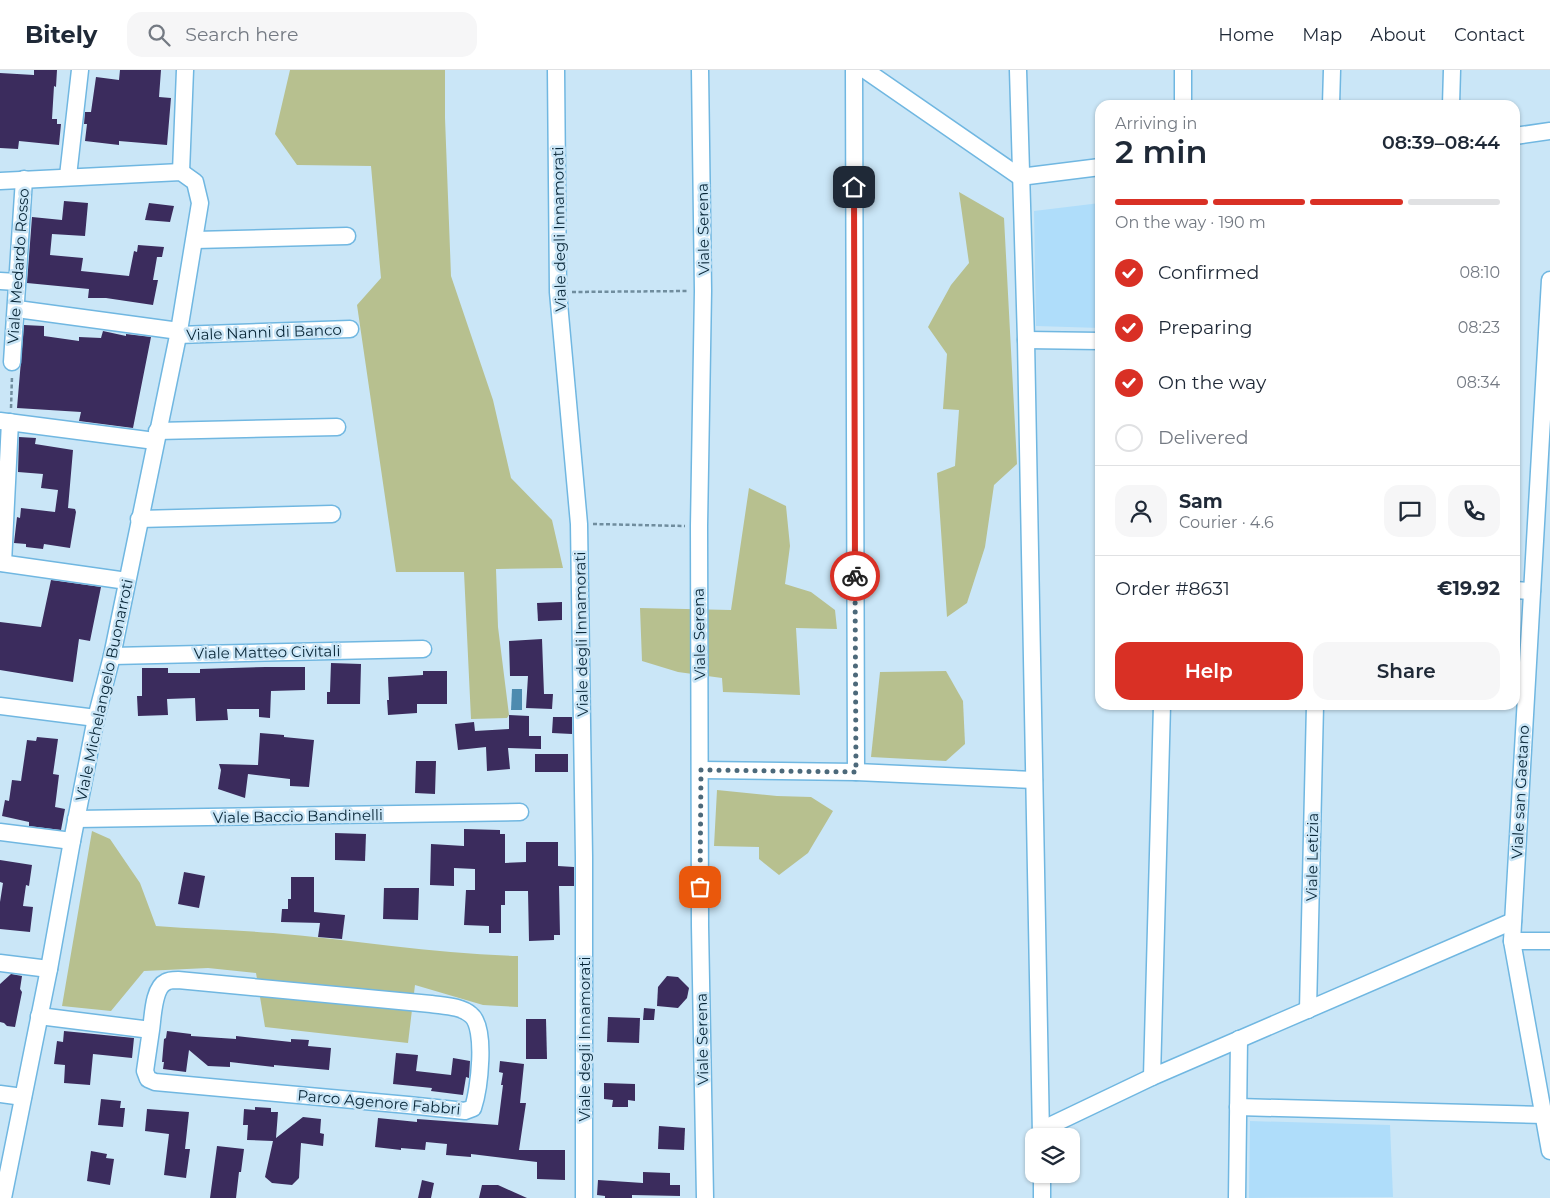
<!DOCTYPE html>
<html lang="en">
<head>
<meta charset="utf-8">
<style>
	:root { --surface:#fff; --page:#f6f6f7; --text:#1f2937; --muted:#747a83; --line:#e0e1e3; --accent:#d93025 }
	body { margin:0; font-family:Montserrat,sans-serif; background:var(--page); color:var(--text); height:100vh; display:flex; flex-direction:column; font-size:19px; white-space:nowrap }
	* { box-sizing:border-box; margin:0 }
	p { font-size:16px; color:var(--muted) }
	.icon { flex:none; width:28px; height:28px; fill:none; stroke:currentColor; stroke-width:2; stroke-linecap:round; stroke-linejoin:round }
	.map { position:relative; flex:1; overflow:hidden }
	.drawer { position:absolute; left:1095px; top:30px; width:425px; height:610px; display:flex; flex-direction:column; background:var(--surface); border-radius:15px; box-shadow:0 1px 4px #0004 }
	.drawer>* { flex:none }
	.tools { position:absolute; left:1025px; top:1058px; display:grid; gap:10px }
	.tools a { display:grid; place-items:center; width:55px; height:55px; border-radius:10px; background:var(--surface); box-shadow:0 1px 4px #0004; font-size:25px }
	.pin { position:absolute; display:grid; place-items:center; width:42px; height:42px; color:#fff; margin:-21px; border-radius:10px; box-shadow:0 2px 8px #0006 }
	.courier { position:absolute; display:grid; place-items:center; width:50px; height:50px; margin:-25px; border:4px solid #d93025; border-radius:50%; background:#fff; color:#222; box-shadow:0 1px 6px #0007 }
	.summary em { font-style:normal; font-weight:600 }
	.summary div { display:flex; flex-direction:column-reverse }
	.summary { display:flex; align-items:center; justify-content:space-between; height:85px; padding:0 20px }
	h1 { font-size:32px; font-weight:600; line-height:38px }
	.bar { display:grid; grid-template-columns:repeat(4,1fr); gap:8px 5px; align-content:center; height:60px; padding:0 20px }
	.bar i { height:6px; border-radius:4px; background:var(--line) }
	.bar .active { background:var(--accent) }
	.bar p { grid-column:span 4 }
	.line { display:flex; align-items:center; gap:12px; padding:0 20px; border-top:1px solid var(--line) }
	.line div { flex:1 }
	.round { display:grid; place-items:center; flex:none; width:52px; height:52px; border-radius:15px; background:var(--page) }
	ol { padding:0 20px; list-style:none }
	li { display:flex; align-items:center; gap:15px; height:55px }
	li p { margin-inline-start:auto }
	li .icon { padding:5px; border-radius:50%; background:var(--accent); color:#fff; stroke-width:4 }
	li:last-child { color:var(--muted) }
	li i { width:28px; height:28px; border:2px solid var(--line); border-radius:50% }
	.action { display:flex; gap:10px; margin-top:auto; padding:10px 20px }
	.action a { flex:1; height:58px; border-radius:15px; background:var(--accent); color:#fff; font-size:20px; font-weight:600; line-height:58px; text-align:center }
	.action a+a { background:var(--page); color:var(--text) }
	header { display:flex; align-items:center; gap:30px; box-sizing:border-box; height:70px; padding:0 25px; background:var(--surface); border-bottom:1px solid var(--line) }
	header strong { font-size:24px }
	nav { display:flex; gap:28px; margin-inline-start:auto; font-size:18px }
	.search { width:350px; height:45px; background:var(--page); display:flex; align-items:center; gap:12px; box-sizing:border-box; padding:0 18px; border-radius:15px; color:var(--muted); font-size:19px }
	.map>svg:first-child { display:block }
	.built { fill:#afddfa }
	.green { fill:#b7c08f }
	.water { fill:#4d8baf }
	.building { fill:#3b2c5d }
	.lines { fill:none; stroke-linecap:round; stroke-linejoin:round }
	.minor-casing { stroke:#70b7e1; stroke-width:19 }
	.path { stroke:#708d9e; stroke-width:2.5; stroke-dasharray:4 2.5; stroke-linecap:butt }
	.minor { stroke:#fff; stroke-width:16 }
	.done { stroke:#4c697a; stroke-width:5; stroke-dasharray:0 9 }
	.route { stroke:#d93025; stroke-width:6 }
	.labels { text-anchor:middle; dominant-baseline:central; stroke-width:5; stroke-linejoin:round; paint-order:stroke }
	.street-label { font-size:15px; fill:#082637; stroke:#cae6f7 }
</style>
</head>
<body>
<header>
<strong>Bitely</strong>
<div class="search"><svg class="icon" aria-label="search" viewBox="0 0 24 24"><circle cx="10" cy="10" r="6"/><path d="M15 15l6 6"/></svg>Search here</div>
<nav><a>Home</a><a>Map</a><a>About</a><a>Contact</a></nav>
</header>
<div class="map">
<svg width="1550" height="1128" viewBox="0 0 1550 1128">
	<rect width="100%" height="100%" fill="#cae6f7"/>
	<g class="built">
		<polygon points="1100,133 1100,258 1036,256 1034,141"/>
		<polygon points="1250,1051 1390,1055 1393,1127 1249,1128"/>
	</g>
	<g class="green">
		<polygon points="290,0 445,0 445,48 451,206 493,330 511,408 552,450 563,498 496,499 498,557 509,645 507,648 471,649 464,502 396,502 357,235 381,208 371,96 297,95 275,64"/>
		<polygon points="959,122 1004,148 1017,394 994,415 985,477 967,533 947,547 937,403 955,396 959,340 943,339 947,284 928,257 951,215 969,193"/>
		<polygon points="749,418 786,436 790,476 785,514 811,522 835,540 837,559 796,558 800,625 723,622 722,608 678,602 642,591 640,538 731,540"/>
		<polygon points="946,601 963,631 965,674 946,691 871,687 880,602"/>
		<polygon points="717,720 777,726 811,727 833,741 808,783 779,805 759,789 759,777 714,776"/>
		<path d="M 92,761 L 110,769 L 140,813 L 156,856 C 195,859 234,860 273,863 C 355,870 436,884 518,886 L 518,937 L 483,935 L 415,915 L 408,973 L 265,957 L 256,903 L 208,898 L 144,901 L 111,941 L 62,936 Z"/>
	</g>
	<polygon class="water" points="512,619 522,619 522,640 511,640"/>
	<g class="building">
		<polygon points="34,0 57,0 56,17 54,16 52,49 57,49 57,54 61,54 59,75 19,71 18,79 0,78 0,3 34,5"/>
		<polygon points="120,0 161,0 159,27 171,28 167,75 119,71 119,75 85,71 87,54 84,54 85,42 91,42 96,7 119,10"/>
		<polygon points="64,131 88,133 85,166 52,164 50,185 83,188 81,201 129,206 134,181 137,182 138,175 164,177 162,187 157,187 153,210 158,210 153,235 106,228 88,228 89,219 27,213 32,147 62,150"/>
		<polygon points="149,133 174,136 170,152 145,150"/>
		<polygon points="24,255 44,256 44,266 79,271 79,267 101,268 103,261 126,266 126,264 151,267 133,358 79,351 81,342 17,338"/>
		<polygon points="19,367 36,368 35,374 73,380 68,438 75,439 76,442 70,478 44,474 43,479 26,477 26,474 14,473 17,447 20,448 21,438 55,442 58,420 41,418 43,404 18,402"/>
		<polygon points="51,510 101,517 90,571 79,569 73,612 0,600 0,552 41,557"/>
		<polygon points="562,532 562,550 538,551 537,533"/>
		<polygon points="542,569 544,624 553,624 552,639 526,638 528,606 510,606 509,571"/>
		<polygon points="331,593 361,594 360,634 327,634 327,622 330,622"/>
		<polygon points="266,597 305,597 305,620 271,621 270,648 259,647 259,639 227,639 228,650 196,651 195,628 167,629 168,645 138,646 137,626 142,626 142,598 168,598 168,603 200,603 200,599"/>
		<polygon points="423,601 447,601 447,634 417,634 417,643 388,645 387,630 389,630 388,607 423,605"/>
		<polygon points="509,645 529,646 529,666 541,666 541,679 508,678 510,699 487,701 486,677 458,680 455,654 474,652 475,661 509,659"/>
		<polygon points="553,647 572,647 572,664 552,663"/>
		<polygon points="260,663 284,665 284,667 314,670 309,717 290,716 290,709 248,704 245,728 218,719 221,700 219,694 258,695"/>
		<polygon points="37,667 58,669 53,704 59,705 55,737 65,739 61,760 29,756 29,752 2,746 5,730 9,731 12,710 21,711 27,670 36,671"/>
		<rect x="535" y="684" width="33" height="18"/>
		<polygon points="416,691 436,691 435,724 415,723"/>
		<polygon points="464,759 500,760 500,764 505,764 505,793 526,792 526,772 558,772 558,796 574,797 574,816 559,816 560,865 554,865 554,870 529,871 528,821 505,821 505,835 501,835 501,863 489,863 489,856 464,855 466,820 475,820 475,799 454,798 454,816 430,815 431,774 464,776"/>
		<polygon points="335,763 366,764 365,791 335,790"/>
		<polygon points="0,790 32,795 29,816 26,815 23,836 33,837 30,862 0,859 0,832 3,813 0,812"/>
		<polygon points="184,802 205,806 199,838 178,834"/>
		<polygon points="291,807 314,807 314,842 345,845 342,869 318,867 320,853 281,852 282,839 288,839 288,829 291,829"/>
		<polygon points="384,818 419,818 418,850 383,849"/>
		<polygon points="11,904 22,906 20,919 22,922 15,957 7,956 4,953 0,952 0,914"/>
		<polygon points="667,906 678,907 689,918 687,928 678,938 657,936 658,917"/>
		<polygon points="644,938 655,939 654,950 643,950"/>
		<polygon points="608,947 640,948 639,973 607,972"/>
		<polygon points="526,949 546,949 547,989 526,989"/>
		<polygon points="64,961 134,968 132,988 93,984 90,1015 64,1013 65,995 54,994 57,971 63,972"/>
		<polygon points="167,961 191,964 191,966 236,969 236,966 291,972 291,969 309,970 308,976 331,978 329,1000 274,995 274,997 230,992 230,997 208,996 189,980 186,1002 163,999 164,992 162,992 164,969 166,968"/>
		<polygon points="396,983 418,985 416,1001 451,1005 453,988 470,991 469,1008 466,1007 463,1025 431,1021 432,1018 393,1014"/>
		<polygon points="500,991 524,994 520,1033 526,1033 519,1080 565,1080 565,1110 537,1109 537,1092 471,1084 471,1087 446,1085 447,1074 426,1072 425,1080 401,1078 401,1080 375,1077 378,1048 417,1052 417,1049 498,1055 503,1015 501,1015 503,1003 499,1002"/>
		<polygon points="604,1013 635,1014 635,1031 628,1030 628,1037 612,1037 613,1030 604,1029"/>
		<polygon points="101,1029 121,1031 120,1038 125,1038 123,1057 98,1055"/>
		<polygon points="255,1037 271,1038 271,1042 278,1042 276,1068 303,1047 321,1049 320,1063 324,1064 323,1076 301,1073 299,1108 292,1115 272,1113 265,1107 273,1071 247,1070 248,1055 243,1055 244,1039 255,1040"/>
		<polygon points="147,1039 189,1042 185,1079 190,1079 186,1108 164,1105 169,1064 145,1061"/>
		<polygon points="659,1056 685,1058 684,1080 658,1079"/>
		<polygon points="217,1076 244,1079 241,1102 239,1102 236,1128 210,1128"/>
		<polygon points="91,1081 107,1084 106,1088 114,1089 110,1115 87,1111"/>
		<polygon points="643,1102 670,1103 670,1115 680,1115 680,1126 632,1125 632,1128 605,1128 605,1126 597,1125 598,1110 643,1113"/>
		<polygon points="422,1110 434,1113 431,1128 418,1128"/>
		<polygon points="482,1115 498,1115 527,1128 479,1128"/>
	</g>
	<g class="lines">
		<g class="minor-casing">
			<g id="minor">
				<polyline points="556,0 558,222 579,454 584,787 584,1128"/>
				<polyline points="700,0 703,221 699,456 700,856 705,1128"/>
				<polyline points="854,0 856,702"/>
				<polyline points="865,0 1020,107 1100,97"/>
				<polyline points="1018,0 1026,270 1041,1066"/>
				<polyline points="1183,35 1183,0"/>
				<polyline points="1331,35 1332,0"/>
				<polyline points="1451,35 1452,0"/>
				<polyline points="1515,66 1550,61"/>
				<polyline points="181,102 185,0"/>
				<polyline points="68,106 80,0"/>
				<polyline points="0,111 181,102 195,112 200,133 179,261 112,586 96,648 72,771 49,899 3,1128"/>
				<polyline points="195,170 347,166"/>
				<polyline points="1550,210 1512,871 1550,1081"/>
				<polyline points="0,211 17,212"/>
				<polyline points="17,239 179,261"/>
				<polyline points="178,265 350,259"/>
				<polyline points="1026,270 1100,271"/>
				<polyline points="12,292 24,109"/>
				<polyline points="0,351 155,371"/>
				<polyline points="157,361 337,357"/>
				<polyline points="139,449 332,444"/>
				<polyline points="0,493 127,511"/>
				<polyline points="3,493 10,352"/>
				<polyline points="1515,520 1532,521"/>
				<polyline points="112,586 423,579"/>
				<polyline points="1162,635 1152,1007 1513,851"/>
				<polyline points="0,636 96,648"/>
				<polyline points="701,700 856,702 1034,710"/>
				<polyline points="76,749 520,742"/>
				<polyline points="0,762 72,771"/>
				<polyline points="1512,871 1550,871"/>
				<polyline points="0,893 49,899"/>
				<polyline points="1308,940 1315,635"/>
				<path d="M 39,946 L 151,960 C 153,947 153,918 166,912 C 169,910 174,910 178,910 L 431,934 C 444,936 461,936 471,945 C 487,958 479,1020 473,1038 L 465,1041 L 408,1035 L 155,1012 L 148,1009 L 145,1001 L 151,960"/>
				<polyline points="0,1024 23,1027"/>
				<polyline points="1238,1037 1544,1045"/>
				<polyline points="1041,1060 1152,1007"/>
				<polyline points="1042,1104 1042,1128"/>
				<polyline points="1237,1128 1239,969"/>
			</g>
		</g>
		<g class="path">
			<polyline points="572,222 689,221"/>
			<polyline points="11,338 12,306"/>
			<polyline points="593,454 685,456"/>
		</g>
		<use href="#minor" class="minor"/>
	</g>
	<g class="lines">
		<polyline class="done" points="700,817 701,700 856,702 855,506"/>
		<polyline class="route" points="854,117 855,506"/>
	</g>
	<g class="labels">
		<g class="street-label">
			<text transform="translate(559 159) rotate(-91)">Viale degli Innamorati</text>
			<text transform="translate(703 159) rotate(-91)">Viale Serena</text>
			<text transform="translate(18 196) rotate(-86)">Viale Medardo Rosso</text>
			<text transform="translate(264 262) rotate(-2)">Viale Nanni di Banco</text>
			<text transform="translate(581 564) rotate(-91)">Viale degli Innamorati</text>
			<text transform="translate(699 564) rotate(-91)">Viale Serena</text>
			<text transform="translate(267 582) rotate(-1)">Viale Matteo Civitali</text>
			<text transform="translate(104 620) rotate(-78)">Viale Michelangelo Buonarroti</text>
			<text transform="translate(1520 722) rotate(-87)">Viale san Gaetano</text>
			<text transform="translate(298 746) rotate(-1)">Viale Baccio Bandinelli</text>
			<text transform="translate(1312 787) rotate(-89)">Viale Letizia</text>
			<text transform="translate(584 969) rotate(-90)">Viale degli Innamorati</text>
			<text transform="translate(702 969) rotate(-91)">Viale Serena</text>
			<text transform="translate(379 1032) rotate(5)">Parco Agenore Fabbri</text>
		</g>
	</g>
</svg>
<div class="tools">
<a><svg class="icon" aria-label="layers" viewBox="0 0 24 24"><path d="M12 4l9 5-9 5-9-5zM3 14l9 5 9-5"/></svg></a>
</div>
<div class="pin" style="left:700px;top:817px;background:#ea580c"><svg class="icon" aria-label="bag" viewBox="0 0 24 24"><path d="M5 8h14l-1 12H6zM9 8a3 3 0 0 1 6 0"/></svg></div>
<div class="pin" style="left:854px;top:117px;background:#1f2937"><svg class="icon" aria-label="home" viewBox="0 0 24 24"><path d="M3 11l9-7 9 7M6 9v11h12V9"/></svg></div>
<div class="courier" style="left:855px;top:506px"><svg class="icon" aria-label="bike" viewBox="0 0 24 24"><circle cx="6" cy="16" r="4"/><circle cx="18" cy="16" r="4"/><path d="M6 16l4-8h5l3 8M10 8l3 8H6M13 5h3"/></svg></div>
<section class="drawer">
<div class="summary"><div><h1>2 min</h1><p>Arriving in</p></div><em>08:39–08:44</em></div>
<div class="bar"><i class="active"></i><i class="active"></i><i class="active"></i><i></i><p>On the way · 190 m</p></div>
<ol>
<li><svg class="icon" aria-label="check" viewBox="0 0 24 24"><path d="M5 12l5 5 9-10"/></svg>Confirmed<p>08:10</p></li>
<li><svg class="icon" aria-label="check" viewBox="0 0 24 24"><path d="M5 12l5 5 9-10"/></svg>Preparing<p>08:23</p></li>
<li><svg class="icon" aria-label="check" viewBox="0 0 24 24"><path d="M5 12l5 5 9-10"/></svg>On the way<p>08:34</p></li>
<li><i></i>Delivered</li>
</ol>
<div class="line" style="height:90px"><a class="round"><svg class="icon" aria-label="person" viewBox="0 0 24 24"><circle cx="12" cy="8" r="4"/><path d="M4 21q1-7 8-7t8 7"/></svg></a><div><b>Sam</b><p>Courier · 4.6</p></div><a class="round"><svg class="icon" aria-label="chat" viewBox="0 0 24 24"><path d="M4 5h16v11H9l-5 4z"/></svg></a><a class="round"><svg class="icon" aria-label="phone" viewBox="0 0 24 24"><path d="M5 4h4l2 5-3 2q2 4 5 5l2-3 5 2v4C11 20 4 13 5 4z"/></svg></a></div>
<div class="line" style="height:65px"><div>Order #8631</div><b>€19.92</b></div>
<div class="action"><a>Help</a><a>Share</a></div>
</section>
</div>
</body>
</html>
